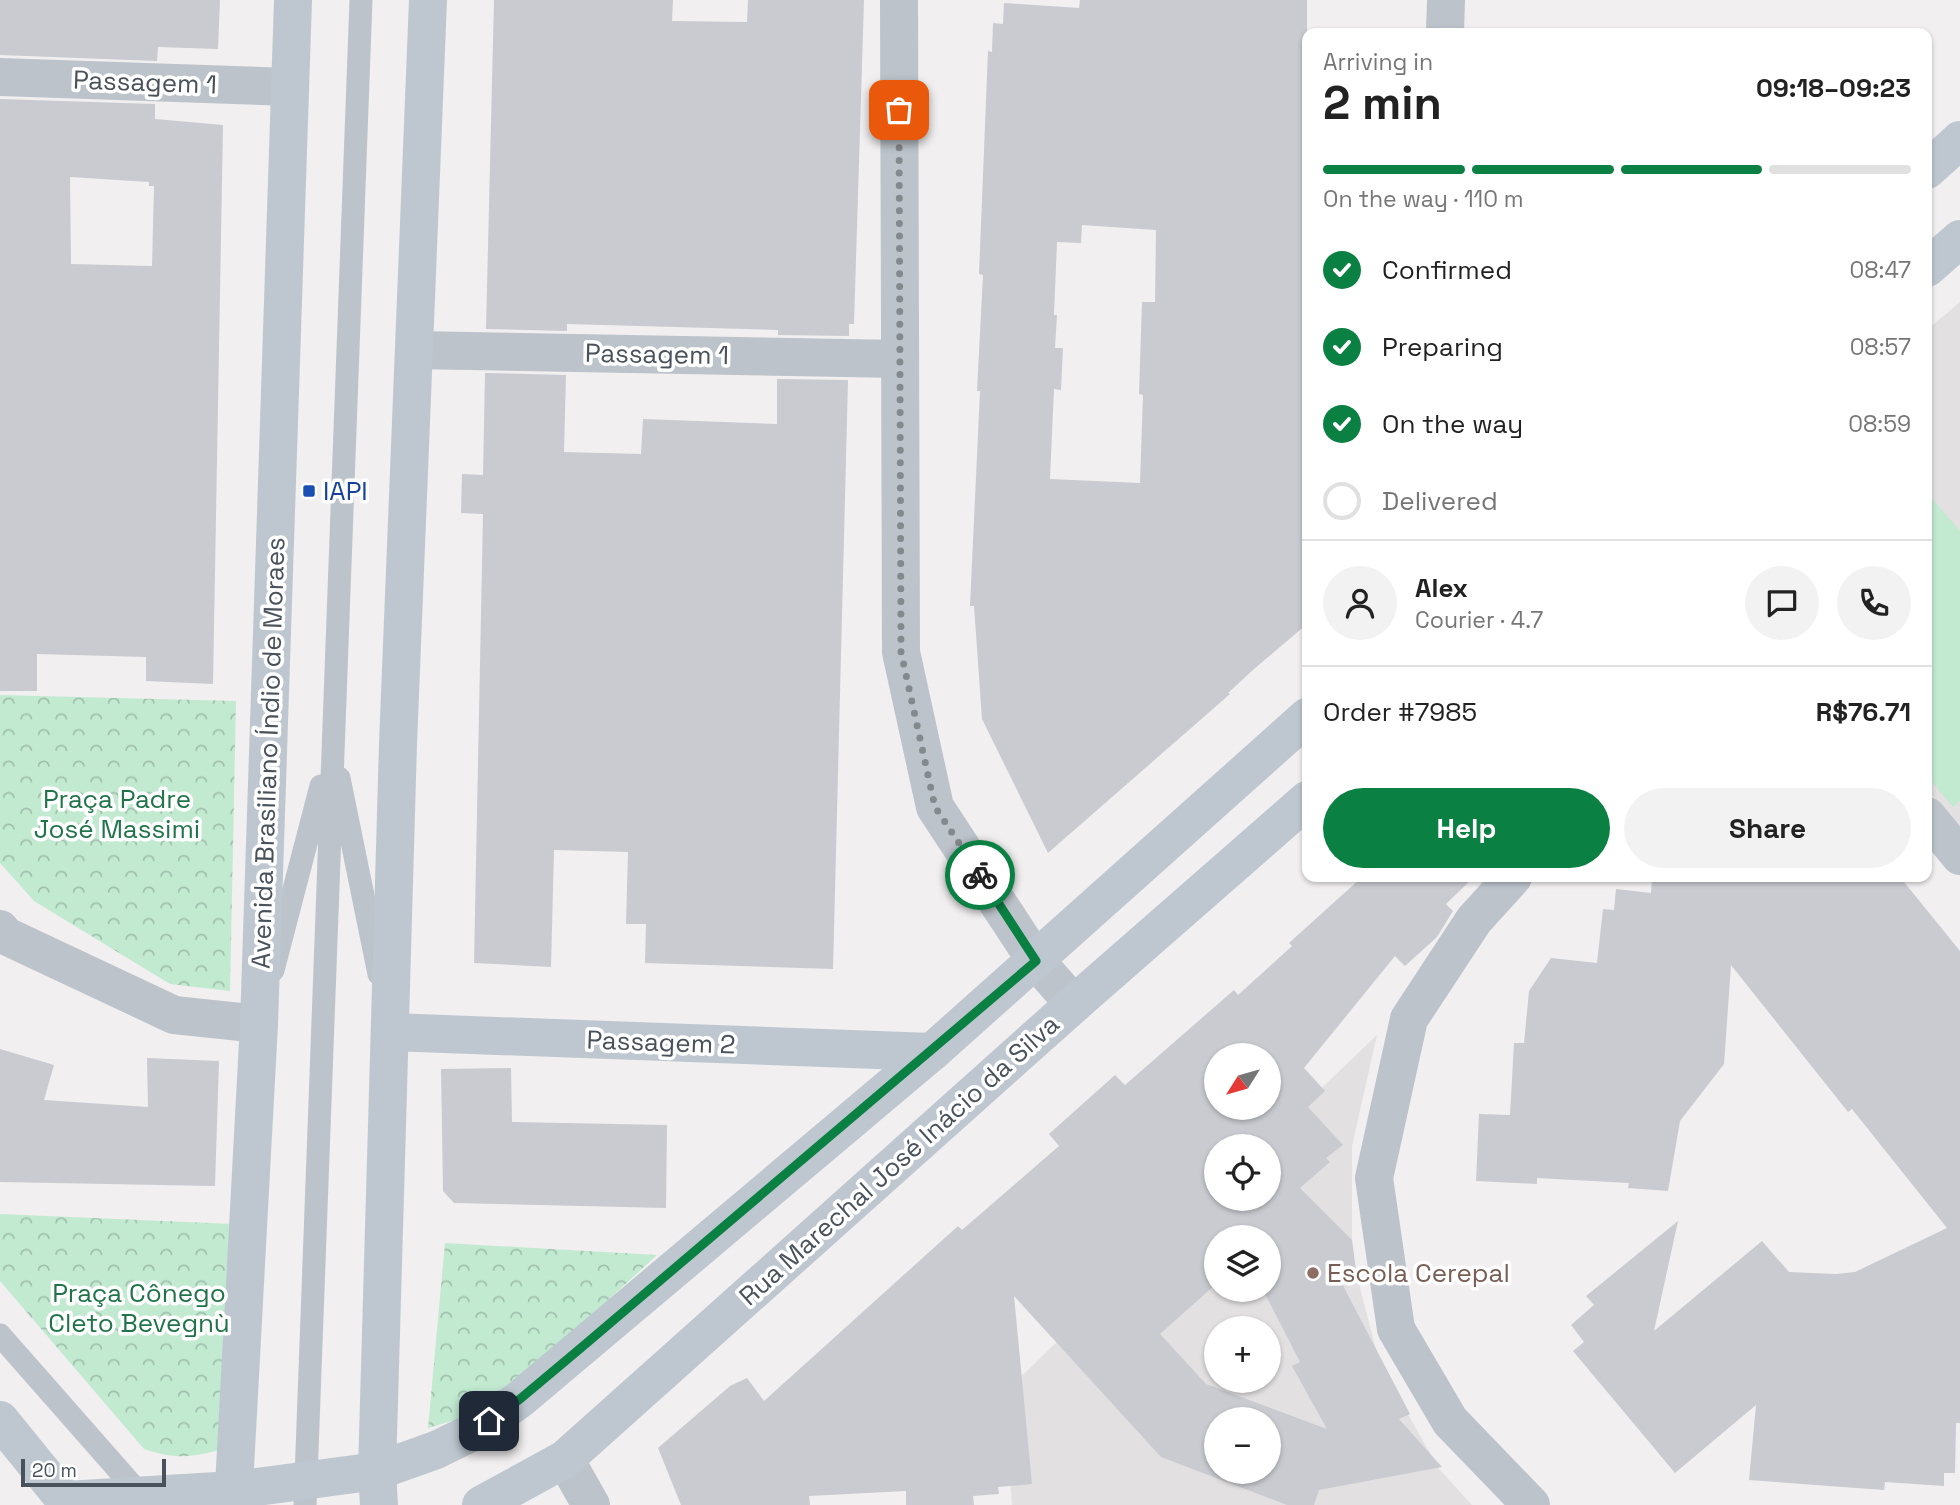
<!DOCTYPE html>
<html lang="en">
<head>
<meta charset="utf-8">
<style>
	:root { --surface:#fff; --page:#f2f2f2; --text:#222; --muted:#767676; --line:#e0e0e0; --accent:#0b8043 }
	body { margin:0; font-family:"Space Grotesk",sans-serif; background:var(--page); color:var(--text); height:100vh; display:flex; flex-direction:column; font-size:26px; white-space:nowrap }
	* { box-sizing:border-box; margin:0 }
	p { font-size:23px; color:var(--muted) }
	.icon { flex:none; width:38px; height:38px; fill:none; stroke:currentColor; stroke-width:2; stroke-linecap:round; stroke-linejoin:round }
	.map { position:relative; flex:1; overflow:hidden }
	.side { position:absolute; left:1302px; top:28px; width:630px; height:854px; display:flex; flex-direction:column; background:var(--surface); border-radius:14px; box-shadow:0 2px 5px #0004 }
	.side>* { flex:none }
	.needle { width:46px; rotate:233deg }
	.controls { position:absolute; left:1204px; top:1043px; display:grid; gap:14px }
	.controls a { display:grid; place-items:center; width:77px; height:77px; border-radius:50%; background:var(--surface); box-shadow:0 2px 5px #0004; font-size:35px }
	.scale { position:absolute; left:21px; bottom:18px; width:145px; box-sizing:border-box; padding-left:7px; border:4px solid #49525a; border-top:0; font-size:19px; line-height:24px; white-space:nowrap; color:#49525a; -webkit-text-stroke:5px #fff; paint-order:stroke }
	.pin { position:absolute; display:grid; place-items:center; width:60px; height:60px; color:#fff; margin:-30px; border-radius:14px; box-shadow:0 4px 10px #0006 }
	.courier { position:absolute; display:grid; place-items:center; width:70px; height:70px; margin:-35px; border:5px solid #0b8043; border-radius:50%; background:#fff; color:#222; box-shadow:0 2px 9px #0007 }
	.overview em { font-style:normal; font-weight:800 }
	.overview div { display:flex; flex-direction:column-reverse }
	.overview { display:flex; align-items:center; justify-content:space-between; height:119px; padding:0 21px }
	h1 { font-size:46px; font-weight:800; line-height:52px }
	.bar { display:grid; grid-template-columns:repeat(4,1fr); gap:10px 7px; align-content:center; height:84px; padding:0 21px }
	.bar i { height:9px; border-radius:5px; background:var(--line) }
	.bar .selected { background:var(--accent) }
	.bar p { grid-column:span 4 }
	.line { display:flex; align-items:center; gap:18px; padding:0 21px; border-top:2px solid var(--line) }
	.line div { flex:1 }
	.round { display:grid; place-items:center; flex:none; width:74px; height:74px; border-radius:37px; background:var(--page) }
	ol { padding:0 21px; list-style:none }
	li { display:flex; align-items:center; gap:21px; height:77px }
	li p { margin-inline-start:auto }
	li .icon { padding:7px; border-radius:50%; background:var(--accent); color:#fff; stroke-width:4 }
	li:last-child { color:var(--muted) }
	li i { width:38px; height:38px; border:4px solid var(--line); border-radius:50% }
	.button { display:flex; gap:14px; margin-top:auto; padding:14px 21px }
	.button a { flex:1; height:80px; border-radius:42px; background:var(--accent); color:#fff; font-size:28px; font-weight:800; line-height:80px; text-align:center }
	.button a+a { background:var(--page); color:var(--text) }
	.map>svg:first-child { display:block }
	.education { fill:#e2e0e0; fill-rule:evenodd }
	.park { fill:url(#park-crowns) }
	.pitch { fill:#c2ead1 }
	.building { fill:#c9cbd1; fill-rule:evenodd }
	.lines { fill:none; stroke-linecap:round; stroke-linejoin:round }
	.lane { stroke:#bcc3ca; stroke-width:23 }
	.street { stroke:#bcc3ca; stroke-width:38 }
	.secondary { stroke:#bec7d0; stroke-width:38 }
	.done { stroke:#84898e; stroke-width:7; stroke-dasharray:0 12.6 }
	.route { stroke:#0b8043; stroke-width:9 }
	.transit-dot { fill:#1a4fb4; stroke:#fff; stroke-width:2.5 }
	.education-dot { fill:#8d6e63; stroke:#fff; stroke-width:2.5 }
	.labels { text-anchor:middle; dominant-baseline:central; stroke-width:7; stroke-linejoin:round; paint-order:stroke }
	.street-label { font-size:26px; fill:#49525a; stroke:#fff }
	.transit-label { font-size:26px; fill:#164399; stroke:#fff; text-anchor:start }
	.park-label { font-size:26px; fill:#21744a; stroke:#fff }
	.education-label { font-size:26px; fill:#785e54; stroke:#fff; text-anchor:start }
</style>
</head>
<body>
<div class="map">
<svg width="1960" height="1505" viewBox="0 0 1960 1505">
	<defs>
		<pattern id="park-crowns" width="20" height="18" patternUnits="userSpaceOnUse" patternTransform="scale(1.75)"><rect width="20" height="18" fill="#c2ead1"/><path d="M2 6a3 3 0 1 1 6 0M12 15a3 3 0 1 1 6 0" fill="none" stroke="#a0c0ad"/></pattern>
	</defs>
	<rect width="100%" height="100%" fill="#f1efef"/>
	<g class="education">
		<polygon points="1960,302 1960,828 1927,789 1927,330"/>
		<path d="M 1377,1035 L 1352,1146 L 1352,1257 L 1380,1365 L 1439,1469 L 1472,1505 L 1012,1505 L 1004,1393 L 1216,1189 L 1216,1199 L 1269,1199 L 1269,1146 L 1261,1146 ZM 1216,1237 L 1269,1237 L 1269,1290 L 1216,1290 ZM 1216,1328 L 1269,1328 L 1269,1381 L 1216,1381 ZM 1216,1419 L 1269,1419 L 1269,1472 L 1216,1472 Z"/>
	</g>
	<g class="park">
		<polygon points="0,695 236,701 230,991 170,984 34,901 0,863"/>
		<path d="M 0,1214 L 233,1224 L 219,1450 C 188,1458 174,1459 144,1449 L 0,1281 Z"/>
		<polygon points="445,1243 657,1255 533,1369 469,1416 428,1428"/>
	</g>
	<polygon class="pitch" points="1930,496 1960,531 1960,801 1953,807 1927,776 1927,499"/>
	<g class="building">
		<polygon points="0,0 220,0 218,49 158,47 157,61 0,55"/>
		<polygon points="494,0 673,0 672,21 747,22 748,0 864,0 854,324 849,324 849,336 778,335 778,330 567,324 567,331 486,329"/>
		<path d="M 1080,0 L 1307,0 L 1307,624 L 1254,669 L 1228,693 L 1230,694 L 1048,853 L 982,719 L 974,606 L 970,606 L 980,391 L 977,391 L 983,275 L 979,274 L 988,51 L 992,52 L 993,23 L 1003,24 L 1004,3 L 1079,8 ZM 1082,225 L 1156,230 L 1155,302 L 1142,302 L 1139,394 L 1143,395 L 1140,483 L 1050,479 L 1054,389 L 1061,390 L 1063,348 L 1055,348 L 1057,315 L 1054,315 L 1057,242 L 1081,243 Z"/>
		<path d="M 0,99 L 155,104 L 155,119 L 223,125 L 213,684 L 146,681 L 146,657 L 37,654 L 37,691 L 0,691 ZM 70,177 L 149,182 L 149,186 L 154,186 L 152,266 L 71,264 Z"/>
		<polygon points="485,373 566,375 564,452 641,454 643,419 777,424 777,379 848,380 833,969 645,963 646,924 626,924 628,852 554,850 551,967 474,963 483,514 461,513 462,474 483,475"/>
		<path d="M 1362,877 L 1474,877 L 1446,904 L 1453,911 L 1437,937 L 1405,966 L 1395,956 L 1304,1068 L 1325,1091 L 1308,1107 L 1343,1145 L 1326,1158 L 1330,1162 L 1300,1188 L 1352,1240 L 1356,1270 L 1339,1278 L 1410,1414 L 1399,1419 L 1442,1467 L 1319,1490 L 1314,1505 L 1287,1505 L 1161,1457 L 1014,1296 L 1032,1484 L 998,1487 L 999,1494 L 973,1496 L 974,1505 L 906,1505 L 906,1491 L 809,1496 L 810,1505 L 681,1505 L 658,1448 L 730,1386 L 747,1378 L 764,1401 L 958,1226 L 962,1230 L 1059,1146 L 1049,1134 L 1115,1075 L 1125,1085 L 1234,990 L 1238,995 L 1292,946 L 1289,943 ZM 1216,1055 L 1269,1055 L 1269,1108 L 1216,1108 ZM 1216,1146 L 1269,1146 L 1269,1199 L 1216,1199 ZM 1216,1237 L 1269,1237 L 1269,1290 L 1263,1290 L 1300,1362 L 1292,1366 L 1327,1429 L 1206,1384 L 1160,1334 L 1216,1284 ZM 1216,1419 L 1269,1419 L 1269,1472 L 1216,1472 Z"/>
		<polygon points="1652,877 1900,877 1960,951 1960,1423 1956,1423 1955,1473 1944,1473 1944,1486 1885,1482 1884,1490 1749,1480 1756,1405 1675,1473 1573,1351 1584,1342 1571,1325 1594,1305 1586,1296 1678,1221 1654,1331 1762,1241 1789,1272 1836,1274 1855,1272 1947,1228 1852,1109 1848,1112 1731,965 1724,1064 1680,1121 1668,1191 1628,1188 1629,1183 1537,1178 1537,1184 1476,1181 1479,1114 1510,1115 1514,1043 1524,1043 1529,991 1551,958 1597,963 1603,909 1614,910 1616,889 1651,893"/>
		<polygon points="0,1049 54,1065 44,1100 148,1107 147,1058 219,1061 215,1186 0,1182"/>
		<polygon points="511,1068 512,1122 667,1125 666,1208 454,1203 443,1191 441,1069"/>
	</g>
	<g class="lines">
		<g class="lane">
			<polyline points="339,778 379,974"/>
			<polyline points="273,970 321,786"/>
			<polyline points="0,1335 146,1501"/>
			<polyline points="305,1505 361,0"/>
		</g>
		<g class="street">
			<polyline points="899,0 901,652 935,807 1036,961 1074,1004"/>
			<polyline points="1445,33 1446,0"/>
			<polyline points="0,77 290,87"/>
			<polyline points="414,350 900,359"/>
			<polyline points="1927,816 1960,856"/>
			<polyline points="1513,877 1474,920 1409,1019 1374,1178 1396,1329 1450,1421 1531,1505"/>
			<polyline points="0,929 6,936 174,1015 259,1024"/>
			<polyline points="565,1459 591,1505"/>
		</g>
		<g class="secondary">
			<polyline points="1927,170 1960,140"/>
			<polyline points="1927,268 1960,239"/>
			<polyline points="391,1032 932,1052"/>
			<polyline points="0,1420 69,1505"/>
			<polyline points="66,1500 234,1490 377,1471 436,1450 473,1432 520,1399 932,1052 1307,717"/>
			<polyline points="233,1505 259,1024 293,0"/>
			<polyline points="379,1505 377,1471 398,744 428,0"/>
			<polyline points="481,1505 565,1459 1074,1004 1307,800"/>
		</g>
	</g>
	<g class="lines">
		<polyline class="done" points="899,110 901,652 935,807 980,875"/>
		<polyline class="route" points="489,1421 520,1399 582,1347 1036,961 980,875"/>
	</g>
	<rect class="transit-dot" x="302" y="484" width="14" height="14" rx="3.5"/>
	<circle class="education-dot" cx="1313" cy="1273" r="7"/>
	<g class="labels">
		<g class="street-label">
			<text transform="translate(145 82) rotate(2)">Passagem 1</text>
			<text transform="translate(657 354) rotate(1)">Passagem 1</text>
			<text transform="translate(268 753) rotate(-88)">Avenida Brasiliano Índio de Moraes</text>
			<text transform="translate(661 1042) rotate(2)">Passagem 2</text>
			<text transform="translate(899 1160) rotate(-42)">Rua Marechal José Inácio da Silva</text>
		</g>
		<g class="transit-label">
			<text x="323" y="491">IAPI</text>
		</g>
		<g class="park-label">
			<text x="117" y="799">Praça Padre<tspan x="117" dy="30">José Massimi</tspan></text>
			<text x="139" y="1293">Praça Cônego<tspan x="139" dy="30">Cleto Bevegnù</tspan></text>
		</g>
		<g class="education-label">
			<text x="1327" y="1273">Escola Cerepal</text>
		</g>
	</g>
</svg>
<div class="controls">
<a><svg class="needle" viewBox="-14 -14 28 28"><path d="M0-13l5 13h-10z" fill="#e53935"/><path d="M0 13l5-13h-10z" fill="#767676"/></svg></a>
<a><svg class="icon" aria-label="locate" viewBox="0 0 24 24"><circle cx="12" cy="12" r="6"/><path d="M12 2v4M12 18v4M2 12h4M18 12h4"/></svg></a>
<a><svg class="icon" aria-label="layers" viewBox="0 0 24 24"><path d="M12 4l9 5-9 5-9-5zM3 14l9 5 9-5"/></svg></a>
<a>+</a>
<a>−</a>
</div>
<div class="scale">20 m</div>
<div class="pin" style="left:899px;top:110px;background:#ea580c"><svg class="icon" aria-label="bag" viewBox="0 0 24 24"><path d="M5 8h14l-1 12H6zM9 8a3 3 0 0 1 6 0"/></svg></div>
<div class="pin" style="left:489px;top:1421px;background:#1f2937"><svg class="icon" aria-label="home" viewBox="0 0 24 24"><path d="M3 11l9-7 9 7M6 9v11h12V9"/></svg></div>
<div class="courier" style="left:980px;top:875px"><svg class="icon" aria-label="bike" viewBox="0 0 24 24"><circle cx="6" cy="16" r="4"/><circle cx="18" cy="16" r="4"/><path d="M6 16l4-8h5l3 8M10 8l3 8H6M13 5h3"/></svg></div>
<section class="side">
<div class="overview"><div><h1>2 min</h1><p>Arriving in</p></div><em>09:18–09:23</em></div>
<div class="bar"><i class="selected"></i><i class="selected"></i><i class="selected"></i><i></i><p>On the way · 110 m</p></div>
<ol>
<li><svg class="icon" aria-label="check" viewBox="0 0 24 24"><path d="M5 12l5 5 9-10"/></svg>Confirmed<p>08:47</p></li>
<li><svg class="icon" aria-label="check" viewBox="0 0 24 24"><path d="M5 12l5 5 9-10"/></svg>Preparing<p>08:57</p></li>
<li><svg class="icon" aria-label="check" viewBox="0 0 24 24"><path d="M5 12l5 5 9-10"/></svg>On the way<p>08:59</p></li>
<li><i></i>Delivered</li>
</ol>
<div class="line" style="height:126px"><a class="round"><svg class="icon" aria-label="person" viewBox="0 0 24 24"><circle cx="12" cy="8" r="4"/><path d="M4 21q1-7 8-7t8 7"/></svg></a><div><b>Alex</b><p>Courier · 4.7</p></div><a class="round"><svg class="icon" aria-label="chat" viewBox="0 0 24 24"><path d="M4 5h16v11H9l-5 4z"/></svg></a><a class="round"><svg class="icon" aria-label="phone" viewBox="0 0 24 24"><path d="M5 4h4l2 5-3 2q2 4 5 5l2-3 5 2v4C11 20 4 13 5 4z"/></svg></a></div>
<div class="line" style="height:91px"><div>Order #7985</div><b>R$76.71</b></div>
<div class="button"><a>Help</a><a>Share</a></div>
</section>
</div>
</body>
</html>
